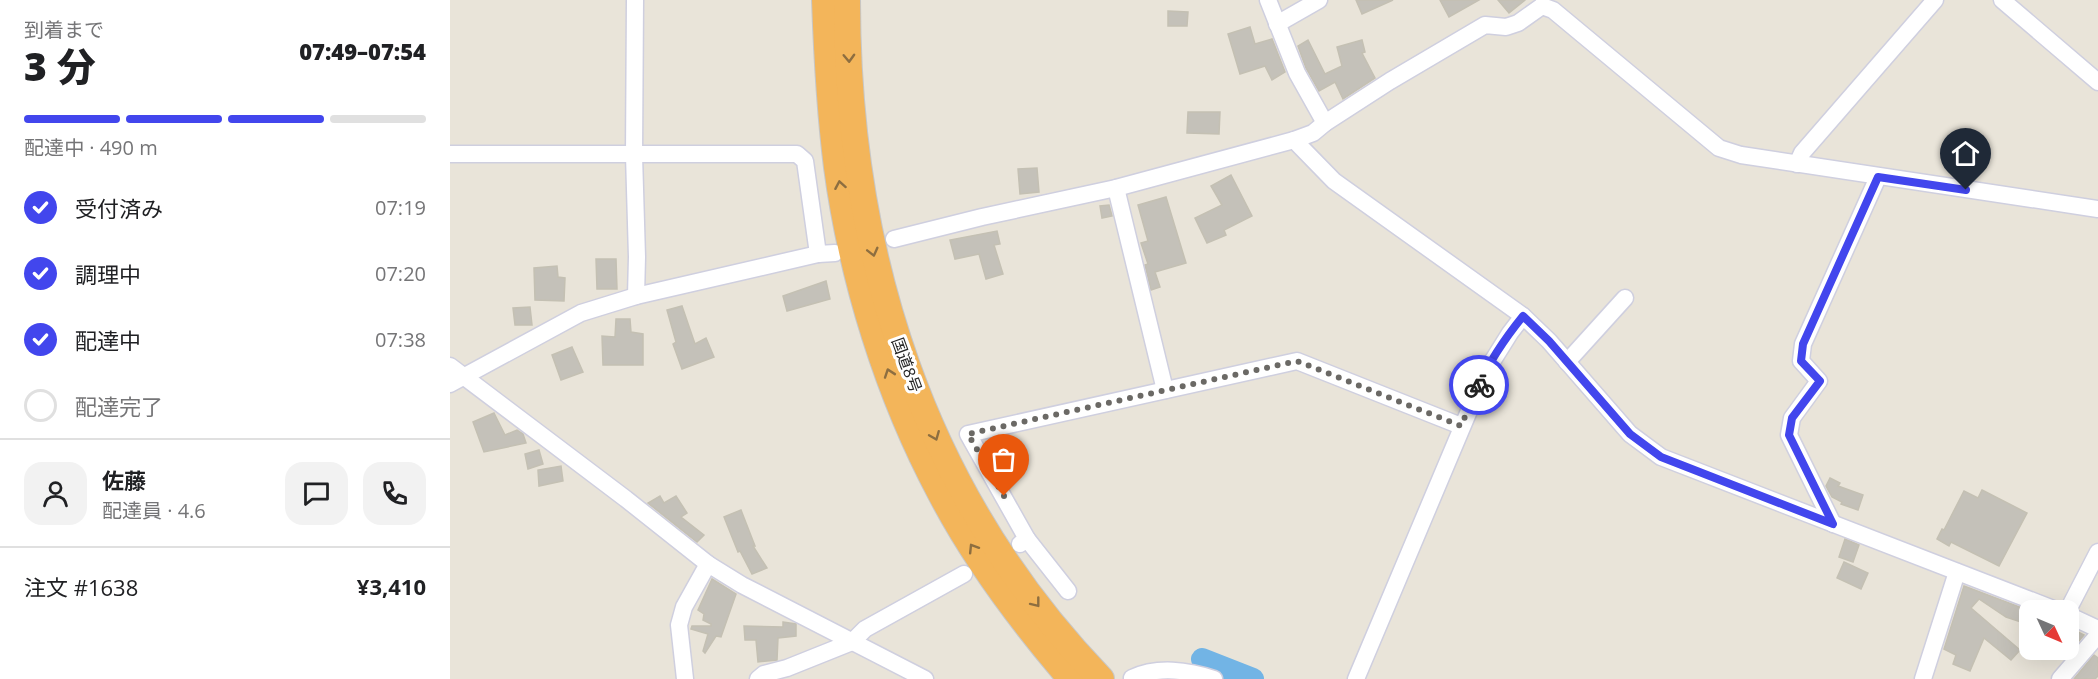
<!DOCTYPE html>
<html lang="ja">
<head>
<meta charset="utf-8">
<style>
	:root { --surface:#fff; --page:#f2f2f2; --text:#202124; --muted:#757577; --line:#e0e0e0; --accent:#4246ed }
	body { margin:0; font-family:"Open Sans","Noto Sans JP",sans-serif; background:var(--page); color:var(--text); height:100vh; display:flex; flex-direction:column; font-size:22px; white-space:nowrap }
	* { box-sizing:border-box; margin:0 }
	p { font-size:20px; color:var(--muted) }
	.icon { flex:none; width:33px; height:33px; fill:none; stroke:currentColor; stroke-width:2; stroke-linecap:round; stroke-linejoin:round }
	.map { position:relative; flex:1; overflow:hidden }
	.drawer { display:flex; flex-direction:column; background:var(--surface); width:450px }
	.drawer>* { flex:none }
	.needle { width:39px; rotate:134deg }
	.controls { position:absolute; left:1569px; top:600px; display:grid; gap:12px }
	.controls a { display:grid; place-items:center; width:60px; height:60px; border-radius:12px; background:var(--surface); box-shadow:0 6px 24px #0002; font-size:30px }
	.pin { position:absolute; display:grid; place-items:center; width:51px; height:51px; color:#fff; margin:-62px -26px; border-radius:50% 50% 50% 0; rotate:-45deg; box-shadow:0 0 6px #0007 }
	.pin .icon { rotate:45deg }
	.courier { position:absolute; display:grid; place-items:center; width:60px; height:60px; margin:-30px; border:4px solid #4246ed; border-radius:50%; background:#fff; color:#222; box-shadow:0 2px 8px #0007 }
	.head em { font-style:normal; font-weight:800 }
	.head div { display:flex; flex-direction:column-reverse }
	.head { display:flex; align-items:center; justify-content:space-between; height:102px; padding:0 24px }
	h1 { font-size:39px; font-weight:800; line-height:45px }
	.bar { display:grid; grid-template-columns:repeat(4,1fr); gap:9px 6px; align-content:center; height:72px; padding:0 24px }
	.bar i { height:8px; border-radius:4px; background:var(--line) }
	.bar .selected { background:var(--accent) }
	.bar p { grid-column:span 4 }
	.line { display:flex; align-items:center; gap:15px; padding:0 24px; border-top:2px solid var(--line) }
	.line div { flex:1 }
	.round { display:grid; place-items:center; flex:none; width:63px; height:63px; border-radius:18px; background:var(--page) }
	ol { padding:0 24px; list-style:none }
	li { display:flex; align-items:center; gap:18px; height:66px }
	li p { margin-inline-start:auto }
	li .icon { padding:6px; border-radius:50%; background:var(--accent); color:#fff; stroke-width:4 }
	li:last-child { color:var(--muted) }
	li i { width:33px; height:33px; border:3px solid var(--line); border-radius:50% }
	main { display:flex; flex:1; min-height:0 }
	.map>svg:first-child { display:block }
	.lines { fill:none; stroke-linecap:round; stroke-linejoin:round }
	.river { stroke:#72b4e5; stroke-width:22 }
	.building { fill:#c4c1b9; stroke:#c4c0b3; stroke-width:1.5 }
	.minor-casing { stroke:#cfcfdf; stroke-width:19 }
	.highway-casing { stroke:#c7c7c7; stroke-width:28 }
	.minor { stroke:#fff; stroke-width:16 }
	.highway { stroke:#f3b55a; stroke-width:26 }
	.oneway { stroke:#8d6e40 }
	.done { stroke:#6b6965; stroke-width:6; stroke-dasharray:0 10.8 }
	.route { stroke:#4246ed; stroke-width:8 }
	.labels { text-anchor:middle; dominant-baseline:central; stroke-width:6; stroke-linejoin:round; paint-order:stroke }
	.street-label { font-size:16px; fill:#272727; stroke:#fff }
</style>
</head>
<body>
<main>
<section class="drawer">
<div class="head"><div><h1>3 分</h1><p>到着まで</p></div><em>07:49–07:54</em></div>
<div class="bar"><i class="selected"></i><i class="selected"></i><i class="selected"></i><i></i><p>配達中 · 490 m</p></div>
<ol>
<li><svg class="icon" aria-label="check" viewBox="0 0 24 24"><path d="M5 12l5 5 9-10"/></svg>受付済み<p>07:19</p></li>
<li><svg class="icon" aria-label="check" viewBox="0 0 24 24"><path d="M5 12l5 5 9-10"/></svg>調理中<p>07:20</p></li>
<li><svg class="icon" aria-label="check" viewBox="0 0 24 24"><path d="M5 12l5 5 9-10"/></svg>配達中<p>07:38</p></li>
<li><i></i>配達完了</li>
</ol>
<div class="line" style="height:108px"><a class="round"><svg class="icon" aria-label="person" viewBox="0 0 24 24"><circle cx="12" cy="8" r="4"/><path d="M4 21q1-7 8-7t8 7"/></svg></a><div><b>佐藤</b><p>配達員 · 4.6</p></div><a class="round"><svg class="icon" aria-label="chat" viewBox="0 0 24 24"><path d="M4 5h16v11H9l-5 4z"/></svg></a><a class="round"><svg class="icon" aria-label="phone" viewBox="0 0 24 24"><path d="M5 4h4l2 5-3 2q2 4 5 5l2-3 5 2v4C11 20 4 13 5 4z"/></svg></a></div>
<div class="line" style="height:78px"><div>注文 #1638</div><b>¥3,410</b></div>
</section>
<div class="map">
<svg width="1648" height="679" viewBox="0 0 1648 679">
	<rect width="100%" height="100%" fill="#e9e4d9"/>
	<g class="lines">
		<polyline class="river" points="752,659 803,679"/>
	</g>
	<g class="building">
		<polygon points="906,0 943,0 912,14"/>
		<polygon points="990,0 1029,0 999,17"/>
		<polygon points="1048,0 1075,0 1059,13"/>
		<polygon points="718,11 738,12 737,26 718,26"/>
		<polygon points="800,27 805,44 822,39 835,72 822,80 815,66 790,74 778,34"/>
		<polygon points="858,40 875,74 892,66 887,47 912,40 915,52 912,53 925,78 893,99 885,82 869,91 856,68 848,46"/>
		<polygon points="738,112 770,112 769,134 737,133"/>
		<polygon points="587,168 589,192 570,194 568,169"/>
		<polygon points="781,175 802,216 774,230 776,235 757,243 745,218 772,205 761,186"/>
		<polygon points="716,197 736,263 705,272 710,287 701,290 695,265 698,264 691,243 698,241 688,205"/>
		<polygon points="659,205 662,216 652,218 650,206"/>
		<polygon points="547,231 550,244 544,245 553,274 536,279 529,254 505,259 500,240"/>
		<polygon points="146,259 166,259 167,289 147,289"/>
		<polygon points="107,266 108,277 115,278 114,301 85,300 84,268"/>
		<polygon points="376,281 380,299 337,311 333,296"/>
		<polygon points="232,306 245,344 256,338 264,357 232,369 223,344 226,342 217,310"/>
		<polygon points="80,307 82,325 65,325 63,308"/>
		<polygon points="166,319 180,319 181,332 193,334 193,365 153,365 152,336 165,337"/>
		<polygon points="122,347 133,372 111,380 102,355"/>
		<polygon points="44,413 55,435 67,430 73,434 76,443 34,452 23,422"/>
		<polygon points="89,450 93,464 78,469 75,454"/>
		<polygon points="111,466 113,481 89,486 88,470"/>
		<polygon points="1380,478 1390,483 1388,486 1413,495 1408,510 1391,504 1392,502 1382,497 1376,486"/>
		<polygon points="1532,490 1577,513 1549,566 1501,542 1499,546 1487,539 1492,529 1494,530 1514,491 1528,498"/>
		<polygon points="210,496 214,503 226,496 237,513 231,517 254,535 247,542 198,503"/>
		<polygon points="291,510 305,546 303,546 317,568 302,574 290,551 288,552 274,517"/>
		<polygon points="1395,539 1409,545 1403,562 1389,557"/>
		<polygon points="1394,562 1418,573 1411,589 1387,578"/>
		<polygon points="262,579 286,594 271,637 266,636 255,653 253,651 258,634 241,629 242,626 261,626 261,624 253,620 254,614 248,610"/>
		<polygon points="1514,586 1580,611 1580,625 1556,617 1529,599 1521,608 1570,650 1561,660 1534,638 1520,671 1503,664 1506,655 1494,649"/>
		<polygon points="333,622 346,624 346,636 328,638 327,660 308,662 306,640 295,640 294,626 333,627"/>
		<polygon points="1618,627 1634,635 1615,657 1604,650 1618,650"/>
		<polygon points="1644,655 1648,658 1648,676 1645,679 1624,679"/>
	</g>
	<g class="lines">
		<g class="minor-casing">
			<g id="minor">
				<polyline points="185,0 184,155 187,257 186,296"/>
				<polyline points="818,0 847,73 875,123"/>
				<polyline points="1552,0 1648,82"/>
				<polyline points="1092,6 1103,10 1269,148 1291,155 1648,209"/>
				<polyline points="827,24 869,0"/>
				<polyline points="844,140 884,181 1073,316 1099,341 1180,434 1211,457 1606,610"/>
				<polyline points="0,154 347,154 355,161 368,254"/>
				<polyline points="1347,164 1352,153 1485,0"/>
				<polyline points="666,188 715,390"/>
				<polyline points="444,239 532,217 666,188 844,140 863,133 875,123 940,81 1035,25 1056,27 1068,23 1092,6"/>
				<polyline points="1117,362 1175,298"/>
				<polyline points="0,366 176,499 258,564 292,585 475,679"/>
				<polyline points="0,384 131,313 186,296 368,254 385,253"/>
				<polyline points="1383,524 1339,435 1342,418 1369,381 1351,361 1353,344 1428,177"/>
				<polyline points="577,539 618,591"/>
				<polyline points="570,544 577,539 518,434 847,361 1011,426"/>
				<polyline points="1618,610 1648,552"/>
				<polyline points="1618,615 1648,629"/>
				<path d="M 682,678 C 707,666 738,670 764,679"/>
				<polyline points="235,679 229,625 234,607 258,564"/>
				<polyline points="308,679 314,674 337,668 402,642 415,629 514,574"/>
				<polyline points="906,679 1035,373 1060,333 1073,316"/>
				<polyline points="1473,679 1507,572"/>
				<polyline points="1610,679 1648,635"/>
			</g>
		</g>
		<g class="highway-casing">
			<g id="highway">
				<path d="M 375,0 C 377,56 380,112 387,167 C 402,279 438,395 491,494 C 526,561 572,622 621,679"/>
				<path d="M 397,0 C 397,254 472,494 651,679"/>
			</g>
		</g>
		<use href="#minor" class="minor"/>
		<use href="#highway" class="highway"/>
	</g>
	<defs><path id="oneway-chevron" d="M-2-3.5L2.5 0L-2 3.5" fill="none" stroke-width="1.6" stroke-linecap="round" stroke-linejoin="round" transform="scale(1.5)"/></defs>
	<g class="oneway">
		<use href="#oneway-chevron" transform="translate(399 58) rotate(88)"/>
		<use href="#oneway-chevron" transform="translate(390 185) rotate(-100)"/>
		<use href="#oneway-chevron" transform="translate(423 252) rotate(76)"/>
		<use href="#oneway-chevron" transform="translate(439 373) rotate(-109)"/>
		<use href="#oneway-chevron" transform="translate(485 436) rotate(68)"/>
		<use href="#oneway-chevron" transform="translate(523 548) rotate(-122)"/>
		<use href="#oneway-chevron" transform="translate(586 603) rotate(52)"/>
	</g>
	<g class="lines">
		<polyline class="done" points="554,496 518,434 847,361 1011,426 1029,385"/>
		<path class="route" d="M 1029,385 C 1040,360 1056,337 1073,316 L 1099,341 L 1180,434 L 1211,457 L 1383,524 L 1339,435 L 1342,418 L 1370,381 L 1351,361 L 1353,344 L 1428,177 L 1516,190"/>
	</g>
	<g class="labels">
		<g class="street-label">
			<text transform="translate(457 365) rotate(70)">国道8号</text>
		</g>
	</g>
</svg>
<div class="controls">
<a><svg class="needle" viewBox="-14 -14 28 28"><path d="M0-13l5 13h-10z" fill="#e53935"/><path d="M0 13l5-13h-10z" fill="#757577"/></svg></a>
</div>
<div class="pin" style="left:554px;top:496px;background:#ea580c"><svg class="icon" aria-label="bag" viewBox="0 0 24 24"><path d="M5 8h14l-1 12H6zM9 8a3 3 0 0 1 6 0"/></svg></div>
<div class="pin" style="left:1516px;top:190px;background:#1f2937"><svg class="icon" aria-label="home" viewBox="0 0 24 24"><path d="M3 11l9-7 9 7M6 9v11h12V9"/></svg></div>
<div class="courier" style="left:1029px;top:385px"><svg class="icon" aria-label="bike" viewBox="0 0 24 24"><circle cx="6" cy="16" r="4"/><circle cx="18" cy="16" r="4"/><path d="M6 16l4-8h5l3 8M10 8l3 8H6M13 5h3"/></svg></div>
</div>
</main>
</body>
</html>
